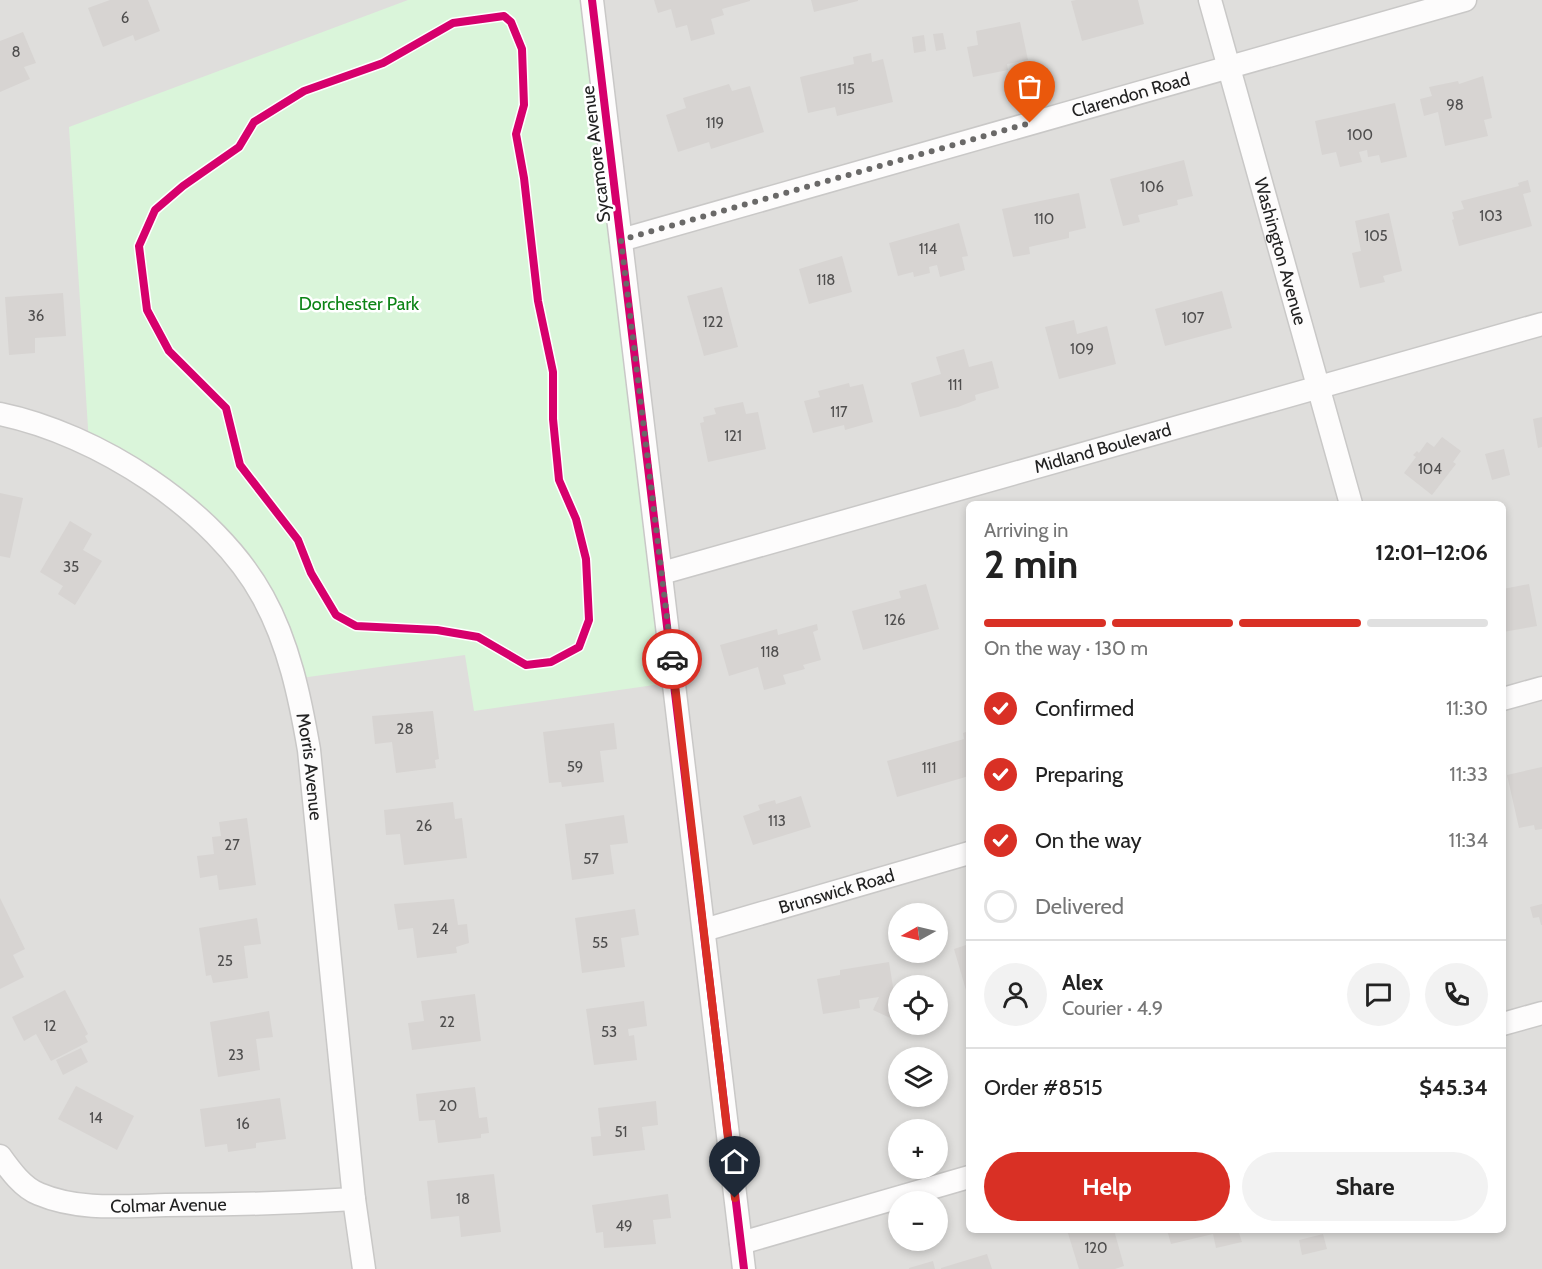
<!DOCTYPE html>
<html lang="en">
<head>
<meta charset="utf-8">
<style>
	:root { --surface:#fff; --page:#f2f2f2; --text:#222; --muted:#767676; --line:#e0e0e0; --accent:#d93025 }
	body { margin:0; font-family:Cabin,sans-serif; background:var(--page); color:var(--text); height:100vh; display:flex; flex-direction:column; font-size:22px; white-space:nowrap }
	* { box-sizing:border-box; margin:0 }
	p { font-size:20px; color:var(--muted) }
	.icon { flex:none; width:33px; height:33px; fill:none; stroke:currentColor; stroke-width:2; stroke-linecap:round; stroke-linejoin:round }
	.map { position:relative; flex:1; overflow:hidden }
	.drawer { position:absolute; left:966px; top:501px; width:540px; height:732px; display:flex; flex-direction:column; background:var(--surface); border-radius:9px; box-shadow:0 3px 9px #0003 }
	.drawer>* { flex:none }
	.needle { width:39px; rotate:262deg }
	.tools { position:absolute; left:888px; top:903px; display:grid; gap:12px }
	.tools a { display:grid; place-items:center; width:60px; height:60px; border-radius:50%; background:var(--surface); box-shadow:0 3px 9px #0003; font-size:30px }
	.pin { position:absolute; display:grid; place-items:center; width:51px; height:51px; color:#fff; margin:-62px -26px; border-radius:50% 50% 50% 0; rotate:-45deg; box-shadow:0 0 6px #0007 }
	.pin .icon { rotate:45deg }
	.courier { position:absolute; display:grid; place-items:center; width:60px; height:60px; margin:-30px; border:4px solid #d93025; border-radius:50%; background:#fff; color:#222; box-shadow:0 2px 8px #0007 }
	.headline em { font-style:normal; font-weight:700 }
	.headline div { display:flex; flex-direction:column-reverse }
	.headline { display:flex; align-items:center; justify-content:space-between; height:102px; padding:0 18px }
	h1 { font-size:39px; font-weight:700; line-height:45px }
	.bar { display:grid; grid-template-columns:repeat(4,1fr); gap:9px 6px; align-content:center; height:72px; padding:0 18px }
	.bar i { height:8px; border-radius:4px; background:var(--line) }
	.bar .selected { background:var(--accent) }
	.bar p { grid-column:span 4 }
	.line { display:flex; align-items:center; gap:15px; padding:0 18px; border-top:2px solid var(--line) }
	.line div { flex:1 }
	.round { display:grid; place-items:center; flex:none; width:63px; height:63px; border-radius:32px; background:var(--page) }
	ol { padding:0 18px; list-style:none }
	li { display:flex; align-items:center; gap:18px; height:66px }
	li p { margin-inline-start:auto }
	li .icon { padding:6px; border-radius:50%; background:var(--accent); color:#fff; stroke-width:4 }
	li:last-child { color:var(--muted) }
	li i { width:33px; height:33px; border:3px solid var(--line); border-radius:50% }
	.action { display:flex; gap:12px; margin-top:auto; padding:12px 18px }
	.action a { flex:1; height:69px; border-radius:36px; background:var(--accent); color:#fff; font-size:24px; font-weight:700; line-height:69px; text-align:center }
	.action a+a { background:var(--page); color:var(--text) }
	.map>svg:first-child { display:block }
	.residential { fill:#dfdedc; fill-rule:evenodd }
	.park { fill:#daf5da }
	.building { fill:#d7d4d2 }
	.lines { fill:none; stroke-linecap:round; stroke-linejoin:round }
	.minor-casing { stroke:#c9c8c7; stroke-width:25 }
	.minor { stroke:#fdfcfc; stroke-width:22 }
	.cycleway-casing { stroke:#fff; stroke-width:11 }
	.cycleway { stroke:#d6006c; stroke-width:8 }
	.done { stroke:#6a6968; stroke-width:6; stroke-dasharray:0 10.8 }
	.route { stroke:#d93025; stroke-width:8 }
	.labels { text-anchor:middle; dominant-baseline:central; stroke-width:5; stroke-linejoin:round; paint-order:stroke }
	.number-label { font-size:15px; fill:#4f4e4e }
	.street-label { font-size:18px; fill:#222; stroke:#fff }
	.park-label { font-size:18px; fill:#0c8416; stroke:#fff }
</style>
</head>
<body>
<div class="map">
<svg width="1542" height="1269" viewBox="0 0 1542 1269">
	<rect width="100%" height="100%" fill="#f0eeeb"/>
	<path class="residential" d="M 0,0 L 1542,0 L 1542,1269 L 0,1269 ZM 969,504 L 1503,504 L 1503,1230 L 969,1230 ZM 898,914 L 938,914 L 938,952 L 898,952 ZM 898,986 L 938,986 L 938,1024 L 898,1024 ZM 898,1058 L 938,1058 L 938,1096 L 898,1096 ZM 898,1130 L 938,1130 L 938,1168 L 898,1168 ZM 898,1202 L 938,1202 L 938,1240 L 898,1240 Z"/>
	<polygon class="park" points="408,0 593,0 675,682 474,711 465,655 294,679 245,567 89,444 69,127"/>
	<g class="building">
		<polygon points="110,0 148,0 160,31 135,41 133,35 103,47 88,8"/>
		<polygon points="654,0 750,0 750,1 722,9 724,15 711,19 715,34 691,41 687,25 676,28 671,9 658,13"/>
		<polygon points="811,0 858,0 858,1 814,12"/>
		<polygon points="1076,0 1138,0 1144,24 1082,41 1071,1"/>
		<polygon points="1020,22 1028,60 1007,64 1008,70 973,77 967,47 978,45 976,31"/>
		<polygon points="23,32 36,63 24,67 30,79 0,92 0,41"/>
		<polygon points="943,33 946,49 936,51 933,34"/>
		<polygon points="924,35 926,51 914,53 912,37"/>
		<polygon points="871,53 872,62 883,59 893,102 837,116 835,107 808,113 800,77 854,64 853,57"/>
		<polygon points="1483,76 1492,118 1484,120 1488,136 1445,146 1438,112 1424,116 1420,99 1432,96 1429,87 1458,81 1459,84"/>
		<polygon points="729,84 732,91 750,86 764,132 711,149 709,142 678,152 666,115 686,108 683,98"/>
		<polygon points="1395,103 1407,157 1381,163 1379,155 1368,157 1367,150 1359,152 1362,162 1340,167 1336,152 1322,155 1315,121"/>
		<polygon points="1184,160 1193,196 1177,200 1178,205 1138,215 1140,222 1123,226 1110,179"/>
		<polygon points="1528,180 1531,192 1523,194 1532,226 1459,246 1452,220 1454,219 1452,212 1464,209 1461,201 1519,186 1518,183"/>
		<polygon points="1079,193 1086,228 1069,232 1069,238 1029,247 1030,254 1013,257 1002,209"/>
		<polygon points="1389,213 1402,271 1383,276 1385,282 1360,288 1352,253 1361,251 1355,221"/>
		<polygon points="959,223 968,256 962,257 965,270 940,277 937,265 929,267 930,273 914,277 913,272 898,276 889,243"/>
		<polygon points="842,256 852,292 809,304 799,269"/>
		<polygon points="722,287 738,347 704,356 687,296"/>
		<polygon points="1222,291 1232,328 1165,346 1155,309"/>
		<polygon points="63,293 66,336 35,338 35,353 9,355 5,297"/>
		<polygon points="1074,320 1077,334 1107,326 1116,364 1059,379 1045,327"/>
		<polygon points="964,349 969,367 992,361 999,388 975,395 976,400 958,407 920,417 911,383 941,374 936,357"/>
		<polygon points="849,383 850,387 863,384 873,422 845,430 844,425 813,433 804,401 820,397 818,391"/>
		<polygon points="743,402 746,414 758,412 766,449 708,462 700,423 704,422 703,417 716,414 714,408"/>
		<polygon points="1542,417 1542,447 1538,448 1533,419"/>
		<polygon points="1442,437 1461,451 1453,462 1456,464 1432,495 1404,473 1416,457 1413,455 1417,451 1419,453 1427,442 1434,447"/>
		<polygon points="1504,449 1510,475 1492,480 1485,454"/>
		<polygon points="0,493 23,498 10,558 0,556"/>
		<polygon points="70,521 92,534 83,550 102,561 75,605 58,594 63,586 40,572"/>
		<polygon points="926,584 939,629 863,650 852,611 901,598 899,591"/>
		<polygon points="1529,584 1537,626 1503,632 1503,589"/>
		<polygon points="817,624 818,630 813,632 821,660 803,665 805,669 783,675 786,684 764,690 758,667 729,676 720,645 777,629 778,635"/>
		<polygon points="433,711 439,759 435,760 436,768 396,773 392,742 375,744 372,716"/>
		<polygon points="614,723 617,749 600,751 604,782 562,787 561,782 549,783 543,732"/>
		<polygon points="969,731 969,776 897,797 887,761 964,739 963,733"/>
		<polygon points="1542,767 1542,829 1535,830 1534,825 1519,828 1507,775"/>
		<polygon points="801,796 811,827 753,845 743,816 760,810 758,805 775,800 776,804"/>
		<polygon points="453,802 455,819 462,818 467,858 404,865 400,834 386,835 384,810"/>
		<polygon points="624,815 628,843 610,845 614,874 572,880 565,824"/>
		<polygon points="247,818 256,885 219,890 217,875 200,878 197,856 214,854 212,837 221,836 219,822"/>
		<polygon points="0,898 25,949 13,955 24,977 0,989"/>
		<polygon points="454,899 458,925 467,924 469,943 456,947 457,953 417,958 413,928 398,930 394,904"/>
		<polygon points="1542,904 1542,925 1541,925 1539,917 1533,918 1530,907"/>
		<polygon points="635,909 639,935 621,938 625,967 582,973 575,918"/>
		<polygon points="257,918 261,944 244,946 248,978 213,983 211,975 206,976 199,928"/>
		<polygon points="969,944 969,997 968,997 954,949"/>
		<polygon points="889,962 893,987 898,990 897,1021 873,1010 879,997 859,1000 860,1008 823,1014 817,979 840,975 840,970"/>
		<polygon points="65,990 88,1034 85,1036 88,1042 51,1061 36,1034 24,1041 12,1017"/>
		<polygon points="475,994 481,1041 412,1050 408,1023 424,1021 421,1001"/>
		<polygon points="644,1001 647,1026 628,1029 629,1036 634,1035 637,1060 594,1065 586,1009"/>
		<polygon points="269,1011 273,1037 256,1039 260,1070 218,1077 210,1022"/>
		<polygon points="81,1048 88,1062 63,1075 56,1060"/>
		<polygon points="76,1086 134,1116 117,1150 58,1119"/>
		<polygon points="475,1087 479,1118 487,1117 489,1133 481,1134 481,1138 438,1143 435,1120 419,1121 416,1094"/>
		<polygon points="280,1098 286,1139 256,1143 256,1148 228,1152 227,1144 205,1147 200,1109"/>
		<polygon points="656,1101 658,1125 642,1127 645,1150 593,1156 591,1137 601,1136 598,1108"/>
		<polygon points="494,1174 501,1232 461,1237 459,1216 431,1219 427,1181"/>
		<polygon points="668,1194 671,1218 653,1220 656,1244 604,1248 603,1232 596,1233 592,1205"/>
		<polygon points="1067,1230 1114,1230 1124,1266 1115,1269 1079,1269"/>
		<polygon points="1167,1230 1238,1230 1242,1242 1216,1248 1213,1234 1171,1244"/>
		<polygon points="1323,1234 1327,1249 1302,1255 1299,1240"/>
		<polygon points="987,1254 992,1269 941,1269 941,1268"/>
		<polygon points="933,1261 935,1269 909,1269 909,1268"/>
	</g>
	<g class="lines">
		<g class="minor-casing">
			<g id="minor">
				<polyline points="592,0 744,1269"/>
				<path id="s1" d="M 1210,0 L 1351,504"/>
				<path id="s2" d="M 621,240 L 1465,0"/>
				<path id="s3" d="M 0,414 C 97,434 215,509 263,597 C 289,644 300,698 309,750 L 354,1199 L 364,1269"/>
				<path id="s4" d="M 662,573 L 1542,324"/>
				<polyline points="1503,699 1542,688"/>
				<path id="s5" d="M 704,930 L 969,853"/>
				<polyline points="1503,1024 1542,1013"/>
				<path id="s6" d="M 0,1156 C 10,1170 23,1188 39,1194 C 79,1211 124,1206 166,1205 C 229,1205 291,1203 354,1199"/>
				<polyline points="741,1243 969,1177"/>
			</g>
		</g>
		<use href="#minor" class="minor"/>
		<g class="cycleway-casing">
			<g id="cycleway">
				<polyline points="592,0 744,1269"/>
				<polygon points="504,16 511,22 522,49 524,105 516,134 524,178 538,301 553,372 553,419 559,480 576,519 586,559 589,620 579,647 551,662 526,665 478,637 437,630 356,626 336,615 311,573 298,540 240,465 226,408 169,351 147,310 139,246 155,210 183,186 239,147 254,122 304,91 383,63 453,23"/>
			</g>
		</g>
		<use href="#cycleway" class="cycleway"/>
	</g>
	<g class="lines">
		<polyline class="done" points="672,659 621,240 1030,123"/>
		<polyline class="route" points="672,659 735,1198"/>
	</g>
	<g class="labels">
		<g class="number-label">
			<text x="125" y="18">6</text>
			<text x="16" y="52">8</text>
			<text x="846" y="89">115</text>
			<text x="1455" y="105">98</text>
			<text x="715" y="123">119</text>
			<text x="1360" y="135">100</text>
			<text x="1152" y="187">106</text>
			<text x="1491" y="216">103</text>
			<text x="1044" y="219">110</text>
			<text x="1376" y="236">105</text>
			<text x="928" y="249">114</text>
			<text x="826" y="280">118</text>
			<text x="36" y="316">36</text>
			<text x="1193" y="318">107</text>
			<text x="713" y="322">122</text>
			<text x="1082" y="349">109</text>
			<text x="955" y="385">111</text>
			<text x="839" y="412">117</text>
			<text x="733" y="436">121</text>
			<text x="1430" y="469">104</text>
			<text x="71" y="567">35</text>
			<text x="895" y="620">126</text>
			<text x="770" y="652">118</text>
			<text x="405" y="729">28</text>
			<text x="575" y="767">59</text>
			<text x="929" y="768">111</text>
			<text x="777" y="821">113</text>
			<text x="424" y="826">26</text>
			<text x="232" y="845">27</text>
			<text x="591" y="859">57</text>
			<text x="440" y="929">24</text>
			<text x="600" y="943">55</text>
			<text x="225" y="961">25</text>
			<text x="447" y="1022">22</text>
			<text x="50" y="1026">12</text>
			<text x="609" y="1032">53</text>
			<text x="236" y="1055">23</text>
			<text x="448" y="1106">20</text>
			<text x="96" y="1118">14</text>
			<text x="243" y="1124">16</text>
			<text x="621" y="1132">51</text>
			<text x="463" y="1199">18</text>
			<text x="624" y="1226">49</text>
			<text x="1096" y="1248">120</text>
		</g>
		<g class="street-label">
			<text stroke="none"><textPath href="#s2" startOffset="530">Clarendon Road</textPath></text>
			<text transform="translate(596 154) rotate(-97)">Sycamore Avenue</text>
			<text stroke="none"><textPath href="#s1" startOffset="261">Washington Avenue</textPath></text>
			<text stroke="none"><textPath href="#s4" startOffset="458">Midland Boulevard</textPath></text>
			<text stroke="none"><textPath href="#s3" startOffset="506">Morris Avenue</textPath></text>
			<text stroke="none"><textPath href="#s5" startOffset="138">Brunswick Road</textPath></text>
			<text stroke="none"><textPath href="#s6" startOffset="186">Colmar Avenue</textPath></text>
		</g>
		<g class="park-label">
			<text x="359" y="304">Dorchester Park</text>
		</g>
	</g>
</svg>
<div class="tools">
<a><svg class="needle" viewBox="-14 -14 28 28"><path d="M0-13l5 13h-10z" fill="#e53935"/><path d="M0 13l5-13h-10z" fill="#767676"/></svg></a>
<a><svg class="icon" aria-label="locate" viewBox="0 0 24 24"><circle cx="12" cy="12" r="6"/><path d="M12 2v4M12 18v4M2 12h4M18 12h4"/></svg></a>
<a><svg class="icon" aria-label="layers" viewBox="0 0 24 24"><path d="M12 4l9 5-9 5-9-5zM3 14l9 5 9-5"/></svg></a>
<a>+</a>
<a>−</a>
</div>
<div class="pin" style="left:1030px;top:123px;background:#ea580c"><svg class="icon" aria-label="bag" viewBox="0 0 24 24"><path d="M5 8h14l-1 12H6zM9 8a3 3 0 0 1 6 0"/></svg></div>
<div class="pin" style="left:735px;top:1198px;background:#1f2937"><svg class="icon" aria-label="home" viewBox="0 0 24 24"><path d="M3 11l9-7 9 7M6 9v11h12V9"/></svg></div>
<div class="courier" style="left:672px;top:659px"><svg class="icon" aria-label="car" viewBox="0 0 24 24"><path d="M5 17H2v-5l4-1 3-4h7l3 4 3 1v5h-3M9 17h6M6 11h13"/><circle cx="7" cy="17" r="2"/><circle cx="17" cy="17" r="2"/></svg></div>
<section class="drawer">
<div class="headline"><div><h1>2 min</h1><p>Arriving in</p></div><em>12:01–12:06</em></div>
<div class="bar"><i class="selected"></i><i class="selected"></i><i class="selected"></i><i></i><p>On the way · 130 m</p></div>
<ol>
<li><svg class="icon" aria-label="check" viewBox="0 0 24 24"><path d="M5 12l5 5 9-10"/></svg>Confirmed<p>11:30</p></li>
<li><svg class="icon" aria-label="check" viewBox="0 0 24 24"><path d="M5 12l5 5 9-10"/></svg>Preparing<p>11:33</p></li>
<li><svg class="icon" aria-label="check" viewBox="0 0 24 24"><path d="M5 12l5 5 9-10"/></svg>On the way<p>11:34</p></li>
<li><i></i>Delivered</li>
</ol>
<div class="line" style="height:108px"><a class="round"><svg class="icon" aria-label="person" viewBox="0 0 24 24"><circle cx="12" cy="8" r="4"/><path d="M4 21q1-7 8-7t8 7"/></svg></a><div><b>Alex</b><p>Courier · 4.9</p></div><a class="round"><svg class="icon" aria-label="chat" viewBox="0 0 24 24"><path d="M4 5h16v11H9l-5 4z"/></svg></a><a class="round"><svg class="icon" aria-label="phone" viewBox="0 0 24 24"><path d="M5 4h4l2 5-3 2q2 4 5 5l2-3 5 2v4C11 20 4 13 5 4z"/></svg></a></div>
<div class="line" style="height:78px"><div>Order #8515</div><b>$45.34</b></div>
<div class="action"><a>Help</a><a>Share</a></div>
</section>
</div>
</body>
</html>
